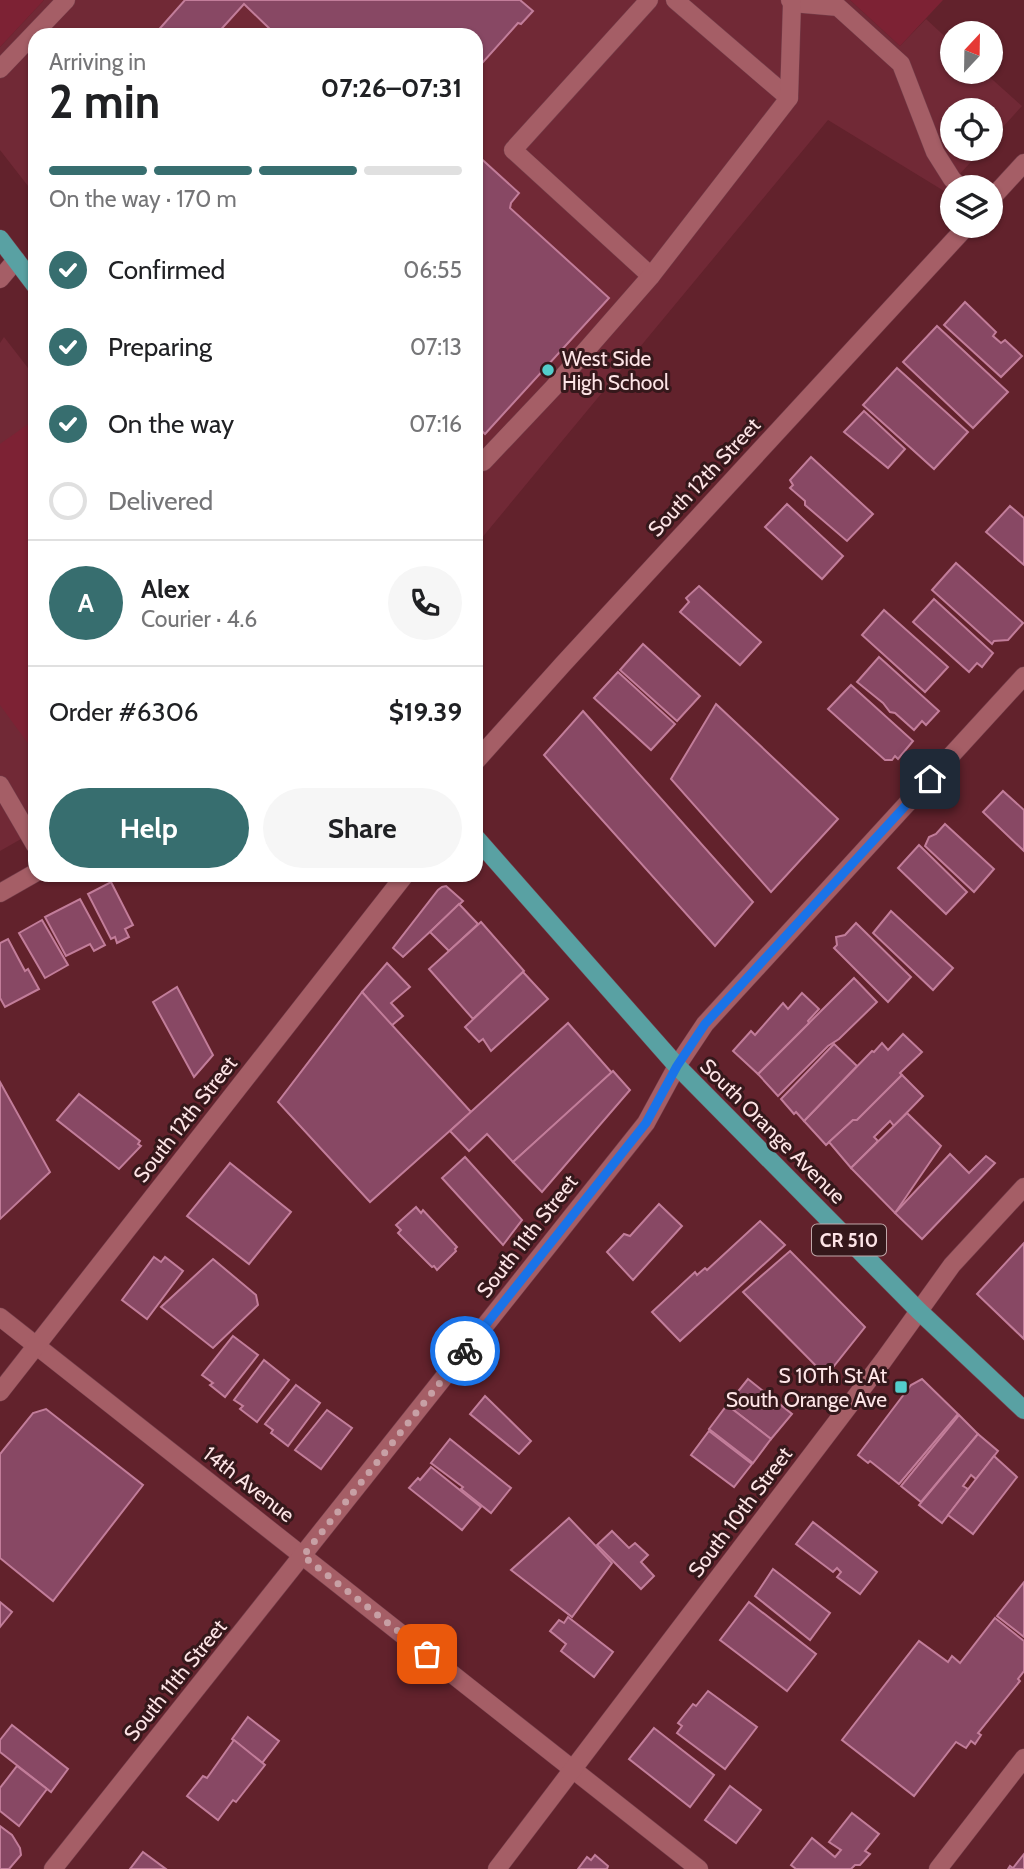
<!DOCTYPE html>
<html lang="en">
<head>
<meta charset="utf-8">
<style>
	:root { --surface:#fff; --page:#f6f6f6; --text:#202124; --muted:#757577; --line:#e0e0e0; --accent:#376e6f }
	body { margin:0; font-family:Cabin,sans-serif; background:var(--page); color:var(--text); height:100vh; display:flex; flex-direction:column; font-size:26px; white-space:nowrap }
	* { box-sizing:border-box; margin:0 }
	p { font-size:23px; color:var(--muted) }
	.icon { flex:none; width:38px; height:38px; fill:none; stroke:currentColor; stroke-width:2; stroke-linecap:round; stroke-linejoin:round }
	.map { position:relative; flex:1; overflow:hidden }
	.drawer { position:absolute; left:28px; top:28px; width:455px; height:854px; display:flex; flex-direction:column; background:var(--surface); border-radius:21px; box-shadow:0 2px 5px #0004 }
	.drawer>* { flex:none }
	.needle { width:46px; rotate:22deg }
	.fabs { position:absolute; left:940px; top:21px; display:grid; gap:14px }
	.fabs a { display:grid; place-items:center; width:63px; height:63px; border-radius:50%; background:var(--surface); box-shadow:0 2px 5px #0004; font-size:35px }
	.pin { position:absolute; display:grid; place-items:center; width:60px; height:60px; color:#fff; margin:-30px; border-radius:14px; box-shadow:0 4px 10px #0006 }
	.courier { position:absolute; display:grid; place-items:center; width:70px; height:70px; margin:-35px; border:5px solid #1a73e8; border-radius:50%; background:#fff; color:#222; box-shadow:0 2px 9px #0007 }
	.summary em { font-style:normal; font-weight:700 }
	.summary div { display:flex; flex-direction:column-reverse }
	.summary { display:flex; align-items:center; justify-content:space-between; height:119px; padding:0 21px }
	h1 { font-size:46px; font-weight:700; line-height:52px }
	.bar { display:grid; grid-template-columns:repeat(4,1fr); gap:10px 7px; align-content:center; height:84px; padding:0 21px }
	.bar i { height:9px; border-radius:5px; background:var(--line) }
	.bar .current { background:var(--accent) }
	.bar p { grid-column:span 4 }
	.line { display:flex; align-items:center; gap:18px; padding:0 21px; border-top:2px solid var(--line) }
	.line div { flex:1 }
	.round { display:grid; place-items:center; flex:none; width:74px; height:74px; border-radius:37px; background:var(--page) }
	ol { padding:0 21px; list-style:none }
	li { display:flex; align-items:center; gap:21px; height:77px }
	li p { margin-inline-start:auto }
	li .icon { padding:7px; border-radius:50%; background:var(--accent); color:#fff; stroke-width:4 }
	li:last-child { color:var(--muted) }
	li i { width:38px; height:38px; border:4px solid var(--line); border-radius:50% }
	.button { display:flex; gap:14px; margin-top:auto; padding:14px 21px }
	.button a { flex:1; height:80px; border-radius:42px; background:var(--accent); color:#fff; font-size:28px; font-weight:700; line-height:80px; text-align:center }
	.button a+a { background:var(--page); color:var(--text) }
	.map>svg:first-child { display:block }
	.built { fill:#712936 }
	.green { fill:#7d2234 }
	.building { fill:#884864; stroke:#c27d9a; stroke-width:2 }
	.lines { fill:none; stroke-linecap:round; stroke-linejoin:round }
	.minor-casing { stroke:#743f4b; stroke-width:19 }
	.major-casing { stroke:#743f4b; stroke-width:19 }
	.minor { stroke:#a55e66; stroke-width:18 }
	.major { stroke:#59a1a3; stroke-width:18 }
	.done { stroke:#c7a0a5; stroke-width:7; stroke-dasharray:0 12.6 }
	.route { stroke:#1a73e8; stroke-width:9 }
	.poi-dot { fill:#53cdcb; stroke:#35181b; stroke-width:2.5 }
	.labels { text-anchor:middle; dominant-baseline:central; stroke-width:6; stroke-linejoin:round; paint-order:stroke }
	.shield { fill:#35181b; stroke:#c1a7a9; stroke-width:2 }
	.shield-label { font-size:19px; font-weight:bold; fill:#fde4e6 }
	.poi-label { font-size:21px; fill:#fde4e6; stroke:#35181b; text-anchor:start }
	.street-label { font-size:21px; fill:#fde4e6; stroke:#35181b }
</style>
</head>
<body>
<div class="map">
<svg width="1024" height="1869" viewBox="0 0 1024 1869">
	<rect width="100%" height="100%" fill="#62222c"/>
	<g class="built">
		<polygon points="44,0 850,0 900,46 926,19 952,43 952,72 984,72 1022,106 991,140 990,110 952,110 952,149 983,149 944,191 828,120 476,545 476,35 35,35 35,195 0,150 0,47"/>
		<polygon points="4,337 35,377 35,831 0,851 0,343"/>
	</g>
	<g class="green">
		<polygon points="0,0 44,0 0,47"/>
		<polygon points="850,0 943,0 900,46"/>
		<polygon points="34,420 35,421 35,753 0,705 0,444"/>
	</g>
	<g class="building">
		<polygon points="185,0 520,0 533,11 521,24 518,23 476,70 476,35 268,35 272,31 244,4 216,35 154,35"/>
		<polygon points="476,154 519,193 511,203 510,208 609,298 485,434 476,425"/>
		<polygon points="965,302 996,332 993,336 1001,343 1005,340 1022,356 1001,377 944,325"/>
		<polygon points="937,326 1008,392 973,428 903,362"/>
		<polygon points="897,368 968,432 934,469 863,405"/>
		<polygon points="864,411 905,449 888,468 844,432"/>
		<polygon points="811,457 873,514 847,541 805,505 805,501 790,488 793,485 790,480"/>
		<polygon points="787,504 843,556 822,579 765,527"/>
		<polygon points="1010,506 1024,518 1024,565 986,532"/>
		<polygon points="956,563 1023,623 1008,640 994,641 992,644 932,590"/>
		<polygon points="699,586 761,642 740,665 680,612 689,602 686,598"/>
		<polygon points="934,599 993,653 982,667 977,663 969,672 913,622"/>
		<polygon points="884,610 948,667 925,692 862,635"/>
		<polygon points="643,644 700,696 677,721 620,670"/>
		<polygon points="879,657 939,711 926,725 922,721 914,730 895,713 890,712 883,703 857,682"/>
		<polygon points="618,672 675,724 651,750 594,698"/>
		<polygon points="851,685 913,741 898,759 895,756 892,760 885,760 828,709"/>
		<polygon points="716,704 838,819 771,892 671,779"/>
		<polygon points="583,711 753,902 715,946 544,755"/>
		<polygon points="1003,791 1024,810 1024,851 983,812"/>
		<polygon points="945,824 994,869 974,892 925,846 929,837 936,834"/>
		<polygon points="919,845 967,892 946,914 898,868"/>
		<polygon points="111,882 133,925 125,929 129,937 117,943 115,937 111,939 88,894"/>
		<polygon points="446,886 463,901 403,957 393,948 438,890 442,887"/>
		<polygon points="80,899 105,945 94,951 90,944 66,956 45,917"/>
		<polygon points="459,904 478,924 449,951 430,932"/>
		<polygon points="891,911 953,968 933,990 873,933"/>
		<polygon points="42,920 68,965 45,978 19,933"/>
		<polygon points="481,922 524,971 473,1019 429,969"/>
		<polygon points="856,923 911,977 888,1002 834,948 837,945 836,937 845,935"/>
		<polygon points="8,939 25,971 28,969 39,989 5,1007 0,998 0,943"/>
		<polygon points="387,963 410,987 391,1003 403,1016 391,1026 362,992"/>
		<polygon points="523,972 548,999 491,1051 483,1039 479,1042 465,1027"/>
		<polygon points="854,978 877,1002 839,1039 828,1046 778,1096 758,1074"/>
		<polygon points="177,987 213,1055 194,1077 153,1002"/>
		<polygon points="362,992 471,1112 370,1202 278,1102"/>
		<polygon points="802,993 819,1009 808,1021 809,1023 758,1074 733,1051 751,1031 755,1035 783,1003 788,1009"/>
		<polygon points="568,1023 612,1073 513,1162 487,1134 469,1151 450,1131"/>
		<polygon points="903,1034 922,1052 900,1073 902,1075 857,1120 853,1120 826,1145 804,1121 872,1051 874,1052 882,1043 888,1050"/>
		<polygon points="834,1044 857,1066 804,1121 796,1112 794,1114 781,1099"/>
		<polygon points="613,1071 630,1090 542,1192 513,1162"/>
		<polygon points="902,1075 923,1096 894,1126 890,1121 874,1137 878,1141 851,1168 829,1142 853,1120 857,1120"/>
		<polygon points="0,1082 50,1172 0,1219"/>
		<polygon points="79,1094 140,1141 138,1144 141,1146 119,1169 57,1120"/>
		<polygon points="907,1113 941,1146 895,1213 851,1168"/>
		<polygon points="950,1154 969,1173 986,1156 995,1163 922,1239 895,1213"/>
		<polygon points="465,1157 522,1220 503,1245 442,1178"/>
		<polygon points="230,1163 291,1212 249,1264 187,1216"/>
		<polygon points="659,1204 682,1226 633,1280 607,1252 624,1234 630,1236"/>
		<polygon points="416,1207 421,1213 423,1210 457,1247 455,1249 456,1251 437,1270 434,1266 432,1267 398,1233 401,1230 396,1225"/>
		<polygon points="760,1221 785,1245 680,1341 652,1312 695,1272 697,1275 705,1268 707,1270"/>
		<polygon points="1024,1243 1024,1339 977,1294"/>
		<polygon points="790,1251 865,1327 826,1376 743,1292"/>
		<polygon points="154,1257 161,1262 165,1257 183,1271 147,1319 122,1300"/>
		<polygon points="213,1259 256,1295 258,1305 213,1348 161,1307"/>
		<polygon points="233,1336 258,1355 225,1397 210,1385 213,1383 202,1375"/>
		<polygon points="264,1360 289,1380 257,1422 240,1409 243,1406 234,1400"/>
		<polygon points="748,1379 792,1414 771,1439 727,1405"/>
		<polygon points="922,1379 958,1414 899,1484 870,1461 868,1463 858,1455 911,1385"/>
		<polygon points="296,1385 320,1403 288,1446 271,1433 273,1430 265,1424"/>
		<polygon points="485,1396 531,1441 519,1454 470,1414"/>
		<polygon points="727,1405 771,1439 753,1463 709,1429"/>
		<polygon points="46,1409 143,1485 53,1601 0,1558 0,1454 33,1413"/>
		<polygon points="327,1410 352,1428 321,1469 295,1450"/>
		<polygon points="959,1415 978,1434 921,1502 901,1486"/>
		<polygon points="709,1431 752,1464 734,1487 691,1455"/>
		<polygon points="978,1434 998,1451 976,1479 971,1475 963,1486 968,1489 942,1523 919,1505"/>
		<polygon points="450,1439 511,1488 491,1513 461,1489 463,1487 431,1463"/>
		<polygon points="994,1456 1017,1477 973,1534 948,1515"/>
		<polygon points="431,1467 481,1507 462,1530 409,1488 418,1478 420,1480"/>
		<polygon points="569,1518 612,1563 572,1617 511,1570"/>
		<polygon points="813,1522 877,1572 860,1594 837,1577 841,1572 837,1568 833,1572 796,1544"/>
		<polygon points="612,1531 629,1548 635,1543 648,1555 641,1562 654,1576 641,1589 597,1545"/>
		<polygon points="773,1569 830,1613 810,1640 755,1596"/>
		<polygon points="1024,1582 1024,1637 997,1616"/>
		<polygon points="0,1602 12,1612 0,1627"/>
		<polygon points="749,1602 816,1654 787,1691 720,1640"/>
		<polygon points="568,1617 613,1652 594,1677 561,1651 566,1644 550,1631 559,1620 564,1623"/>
		<polygon points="995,1618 1024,1641 1024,1671 1018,1679 1020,1681 978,1733 981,1735 975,1744 971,1741 966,1748 956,1742 914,1796 842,1740 919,1641 948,1662 952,1656 960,1663"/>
		<polygon points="708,1691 757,1727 725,1769 677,1733 682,1726 678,1723 693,1704 696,1706"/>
		<polygon points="248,1717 279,1741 262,1763 232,1739"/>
		<polygon points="12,1725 68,1769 51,1792 0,1752 0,1740"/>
		<polygon points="654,1728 714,1775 690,1807 629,1759"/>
		<polygon points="234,1740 265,1765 236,1802 233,1800 218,1820 187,1796 203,1776 207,1778"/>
		<polygon points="17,1766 47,1789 19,1826 0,1811 0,1788"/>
		<polygon points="730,1786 761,1810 736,1843 705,1820"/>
		<polygon points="852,1813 879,1834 865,1851 870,1854 860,1865 855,1865 851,1869 796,1869 791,1865 812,1838 835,1857 841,1850 829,1842"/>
		<polygon points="0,1826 12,1835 20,1848 21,1855 9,1869 0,1869"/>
		<polygon points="143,1852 166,1869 130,1869"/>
		<polygon points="1024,1854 1024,1869 1008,1869 1010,1866 1013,1868"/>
		<polygon points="595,1855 608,1866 607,1869 578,1869 587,1857 591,1860"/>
	</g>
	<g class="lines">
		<g class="minor-casing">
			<g id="minor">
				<polyline points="649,0 513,150 651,276"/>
				<polyline points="675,0 789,98"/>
				<polyline points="790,0 792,3 838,7 901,64 935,152 952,179 960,187"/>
				<polyline points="0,69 66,0"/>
				<polyline points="990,200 1024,163"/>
				<polyline points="0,279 16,260"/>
				<polyline points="476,455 483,462 553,388 651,276 789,98 792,3"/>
				<polyline points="476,761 564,663 967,226"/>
				<polyline points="0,785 35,845"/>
				<polyline points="0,893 35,873"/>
				<polyline points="0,1317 699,1869"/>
				<polyline points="0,1392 405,875"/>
				<polyline points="53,1869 646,1123 677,1066 705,1024 1024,676"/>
				<polyline points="497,1869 883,1361 952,1265 1024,1187"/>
				<polyline points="938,1869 1024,1758"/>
			</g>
		</g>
		<g class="major-casing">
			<g id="major">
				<polyline points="0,239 35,285"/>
				<polyline points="476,838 677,1066 919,1311 1024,1410"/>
			</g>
		</g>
		<use href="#minor" class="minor"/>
		<use href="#major" class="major"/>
	</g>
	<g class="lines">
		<polyline class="done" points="427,1654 303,1556 465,1351"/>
		<polyline class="route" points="465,1351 646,1123 677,1066 705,1024 930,779"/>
	</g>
	<g class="poi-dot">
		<circle cx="548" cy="370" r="7"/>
		<rect x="894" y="1380" width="14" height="14" rx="3.5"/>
	</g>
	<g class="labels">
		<rect class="shield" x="812" y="1224.5" width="74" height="31" rx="5"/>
		<g class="shield-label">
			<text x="849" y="1240">CR 510</text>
		</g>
		<g class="poi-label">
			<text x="562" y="358">West Side<tspan x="562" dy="24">High School</tspan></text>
			<text x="887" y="1375" text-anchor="end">S 10Th St At<tspan x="887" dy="24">South Orange Ave</tspan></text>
		</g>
		<g class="street-label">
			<text transform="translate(704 477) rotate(-47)">South 12th Street</text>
			<text transform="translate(185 1119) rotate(-52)">South 12th Street</text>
			<text transform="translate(773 1131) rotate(45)">South Orange Avenue</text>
			<text transform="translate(527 1236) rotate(-52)">South 11th Street</text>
			<text transform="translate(249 1484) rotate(38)">14th Avenue</text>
			<text transform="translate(740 1512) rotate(-53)">South 10th Street</text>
			<text transform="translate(175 1680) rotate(-51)">South 11th Street</text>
		</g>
	</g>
</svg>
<div class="fabs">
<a><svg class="needle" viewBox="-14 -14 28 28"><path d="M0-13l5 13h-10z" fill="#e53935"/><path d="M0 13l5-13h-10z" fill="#757577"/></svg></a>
<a><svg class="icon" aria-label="locate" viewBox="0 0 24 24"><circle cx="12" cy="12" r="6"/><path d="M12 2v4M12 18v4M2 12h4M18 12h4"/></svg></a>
<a><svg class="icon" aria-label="layers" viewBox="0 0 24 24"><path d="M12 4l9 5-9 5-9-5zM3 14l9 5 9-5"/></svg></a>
</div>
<div class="pin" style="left:427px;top:1654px;background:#ea580c"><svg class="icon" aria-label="bag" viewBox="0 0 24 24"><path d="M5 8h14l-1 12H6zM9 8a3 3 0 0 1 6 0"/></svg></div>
<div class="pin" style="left:930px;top:779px;background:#1f2937"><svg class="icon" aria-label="home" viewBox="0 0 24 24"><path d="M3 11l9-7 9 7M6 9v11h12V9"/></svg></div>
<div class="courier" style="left:465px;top:1351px"><svg class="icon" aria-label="bike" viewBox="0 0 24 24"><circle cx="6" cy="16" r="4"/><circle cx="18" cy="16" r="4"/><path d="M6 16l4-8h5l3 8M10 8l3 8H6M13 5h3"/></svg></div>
<section class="drawer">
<div class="summary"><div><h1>2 min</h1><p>Arriving in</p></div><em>07:26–07:31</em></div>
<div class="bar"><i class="current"></i><i class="current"></i><i class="current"></i><i></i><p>On the way · 170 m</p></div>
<ol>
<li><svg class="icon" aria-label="check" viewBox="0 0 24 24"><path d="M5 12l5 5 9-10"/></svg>Confirmed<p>06:55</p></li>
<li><svg class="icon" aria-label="check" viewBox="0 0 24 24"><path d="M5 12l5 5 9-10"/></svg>Preparing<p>07:13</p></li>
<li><svg class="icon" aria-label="check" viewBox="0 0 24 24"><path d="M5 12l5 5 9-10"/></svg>On the way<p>07:16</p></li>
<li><i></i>Delivered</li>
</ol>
<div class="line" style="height:126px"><b class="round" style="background:var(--accent);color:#fff">A</b><div><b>Alex</b><p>Courier · 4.6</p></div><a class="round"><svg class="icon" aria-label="phone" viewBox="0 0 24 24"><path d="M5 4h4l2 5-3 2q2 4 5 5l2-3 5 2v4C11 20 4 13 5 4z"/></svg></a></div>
<div class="line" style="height:91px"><div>Order #6306</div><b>$19.39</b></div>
<div class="button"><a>Help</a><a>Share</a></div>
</section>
</div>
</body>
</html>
